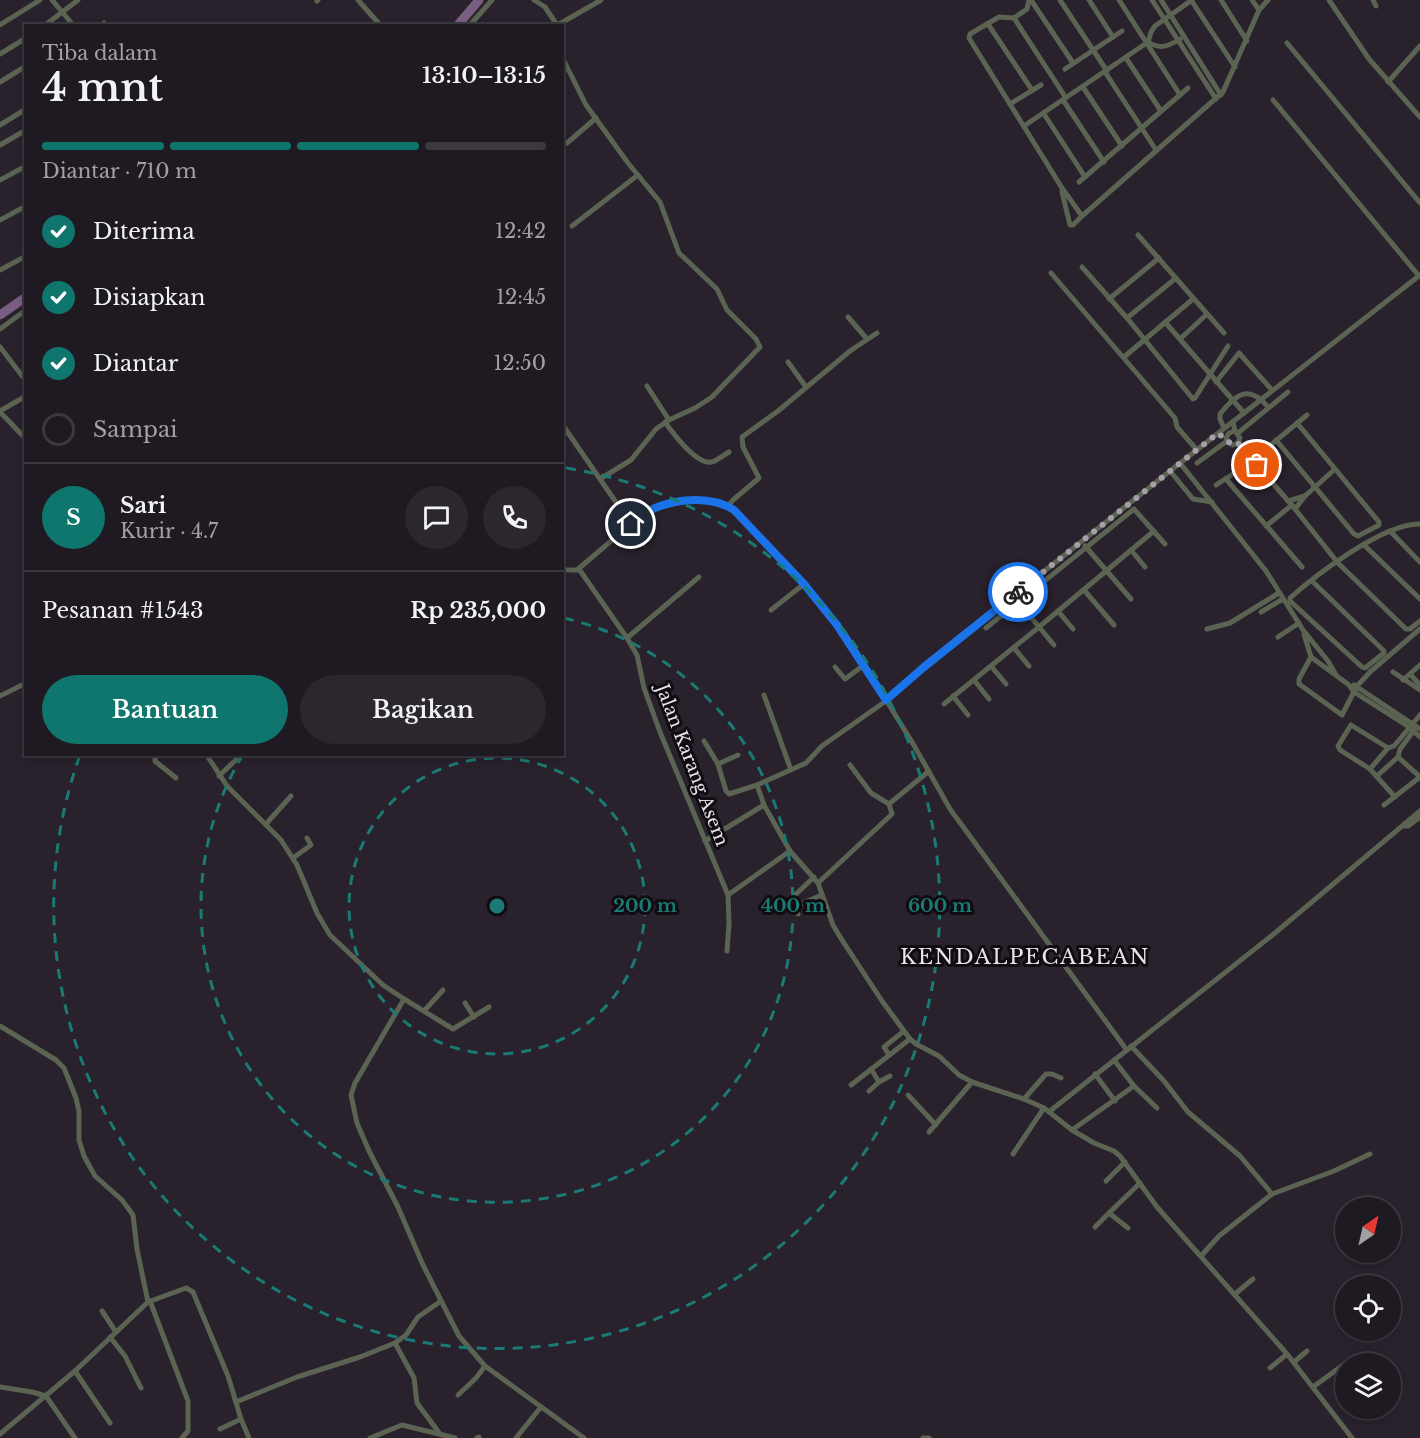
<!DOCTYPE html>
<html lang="id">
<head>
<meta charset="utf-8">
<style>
	:root { --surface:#1f1921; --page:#2c262e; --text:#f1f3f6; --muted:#a1a0a5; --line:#3c383f; --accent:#0f766e }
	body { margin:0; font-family:"Libre Baskerville",serif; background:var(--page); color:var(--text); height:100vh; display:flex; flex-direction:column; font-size:22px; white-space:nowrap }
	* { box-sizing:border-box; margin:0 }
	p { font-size:20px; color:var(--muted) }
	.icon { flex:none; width:33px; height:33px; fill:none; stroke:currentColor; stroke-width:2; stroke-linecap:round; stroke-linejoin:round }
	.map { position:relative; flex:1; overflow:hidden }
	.side { position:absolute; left:24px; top:24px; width:540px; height:732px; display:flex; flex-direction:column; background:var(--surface); border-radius:0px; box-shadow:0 3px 9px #0003,0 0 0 2px var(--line) }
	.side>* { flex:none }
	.needle { width:39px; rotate:34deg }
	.controls { position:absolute; left:1335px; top:1197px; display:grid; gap:12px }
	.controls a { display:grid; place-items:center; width:66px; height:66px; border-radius:50%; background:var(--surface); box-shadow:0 3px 9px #0003,0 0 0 2px var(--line); font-size:30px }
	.pin { position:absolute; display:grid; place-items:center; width:51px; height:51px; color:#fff; margin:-26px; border:3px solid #fff; border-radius:50%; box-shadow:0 2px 6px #0007 }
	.courier { position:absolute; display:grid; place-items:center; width:60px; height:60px; margin:-30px; border:4px solid #1a73e8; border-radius:50%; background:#fff; color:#222; box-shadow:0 2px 8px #0007 }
	.headline em { font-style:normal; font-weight:600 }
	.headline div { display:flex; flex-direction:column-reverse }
	.headline { display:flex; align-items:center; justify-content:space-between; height:102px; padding:0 18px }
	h1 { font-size:39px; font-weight:600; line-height:45px }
	.bar { display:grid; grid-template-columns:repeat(4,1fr); gap:9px 6px; align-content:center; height:72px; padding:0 18px }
	.bar i { height:8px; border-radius:4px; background:var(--line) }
	.bar .active { background:var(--accent) }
	.bar p { grid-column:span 4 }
	.line { display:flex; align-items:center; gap:15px; padding:0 18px; border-top:2px solid var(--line) }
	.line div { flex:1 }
	.round { display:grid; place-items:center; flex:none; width:63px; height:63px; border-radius:32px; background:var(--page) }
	ol { padding:0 18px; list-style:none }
	li { display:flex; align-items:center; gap:18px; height:66px }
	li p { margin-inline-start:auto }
	li .icon { padding:6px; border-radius:50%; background:var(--accent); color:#fff; stroke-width:4 }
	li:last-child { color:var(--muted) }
	li i { width:33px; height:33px; border:3px solid var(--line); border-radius:50% }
	.button { display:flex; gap:12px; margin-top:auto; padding:12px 18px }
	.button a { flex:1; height:69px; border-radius:36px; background:var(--accent); color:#fff; font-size:24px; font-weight:600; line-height:69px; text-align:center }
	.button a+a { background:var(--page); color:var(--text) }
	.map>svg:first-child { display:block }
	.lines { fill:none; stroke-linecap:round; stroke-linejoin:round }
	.river { stroke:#795d83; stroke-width:9 }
	.minor { stroke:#5b6452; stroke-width:5 }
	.done { stroke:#a59fa8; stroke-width:6; stroke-dasharray:0 10.8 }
	.route { stroke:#1a73e8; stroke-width:8 }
	.ring { fill:none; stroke:#1a7b74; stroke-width:3; stroke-dasharray:10 8 }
	.labels { text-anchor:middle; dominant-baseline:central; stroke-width:6; stroke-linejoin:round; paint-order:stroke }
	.street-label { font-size:18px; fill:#e8e3ea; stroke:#100c11 }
	.quarter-label { font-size:21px; letter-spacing:1.5px; fill:#e8e3ea; stroke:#100c11 }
	.centre { fill:#1a7b74; stroke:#100c11; stroke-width:3 }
	.ring-label { font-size:18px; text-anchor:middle; font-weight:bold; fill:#1a7b74; stroke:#100c11; stroke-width:6; stroke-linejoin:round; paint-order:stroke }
</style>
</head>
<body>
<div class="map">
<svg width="1420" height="1438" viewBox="0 0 1420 1438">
	<rect width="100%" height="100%" fill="#29212c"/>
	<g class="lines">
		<g class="river">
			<polyline points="457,26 479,0"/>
			<polyline points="0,315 26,297"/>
		</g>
		<g class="minor">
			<polyline points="52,0 74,26"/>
			<polyline points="358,0 381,26"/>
			<polyline points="534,0 545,7 557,25"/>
			<polyline points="1029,0 1027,9 1014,18 999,17 970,34 969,38 1062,188 1082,216 1223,92 1259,10 1268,0"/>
			<polyline points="1031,0 1073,63"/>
			<polyline points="1060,0 1107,71"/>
			<polyline points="1089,0 1113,37"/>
			<polyline points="1119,0 1180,95"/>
			<polyline points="1152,0 1216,99"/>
			<polyline points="1161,0 1221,95"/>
			<polyline points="1191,0 1235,67"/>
			<polyline points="1221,0 1247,41"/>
			<polyline points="1252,0 1259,10"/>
			<polyline points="1329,0 1369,59 1420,117"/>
			<polyline points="1373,0 1376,6"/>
			<polyline points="317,1 318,0"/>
			<polyline points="1014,18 1066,98"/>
			<polyline points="988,24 1032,90"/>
			<polyline points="0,25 40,0"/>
			<polyline points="44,26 78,0"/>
			<polyline points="101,26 104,23"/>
			<polyline points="469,26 492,0"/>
			<polyline points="556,26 601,0"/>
			<path d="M 1148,42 C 1160,50 1169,46 1180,39"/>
			<polyline points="1287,43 1420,203"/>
			<polyline points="0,54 26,38"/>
			<polyline points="562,57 586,105 628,163 660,202 679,253 717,289 727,310 756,339 760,347 712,397 695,408 669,420 656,429 631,460 600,479"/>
			<polyline points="1126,58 1161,111"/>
			<polyline points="1065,69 1122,31"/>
			<polyline points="1105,72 1156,150"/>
			<polyline points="0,82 26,66"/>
			<polyline points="1388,82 1420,46"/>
			<polyline points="1083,87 1122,146"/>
			<polyline points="1063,100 1104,162"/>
			<polyline points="1273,100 1419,276"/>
			<polyline points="1010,104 1041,85"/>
			<polyline points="1044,114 1085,177"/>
			<polyline points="0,125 26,109"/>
			<polyline points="1024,126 1148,42 1151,32 1155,26 1192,0"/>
			<polyline points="567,143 596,118"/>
			<polyline points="0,145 26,130"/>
			<polyline points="0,180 26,166"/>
			<polyline points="1079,182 1188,88"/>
			<polyline points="1062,192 1070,225 1073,225 1082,216"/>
			<polyline points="0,220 26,206"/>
			<polyline points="572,226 638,175"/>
			<polyline points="1138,235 1224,333"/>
			<polyline points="1082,267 1127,318 1193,399 1195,398 1228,346"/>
			<polyline points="0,270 26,256"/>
			<polyline points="1051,273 1175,418 1177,427 1197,450"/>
			<polyline points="1109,299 1159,258"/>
			<polyline points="848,317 867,339"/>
			<polyline points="1127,318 1176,278"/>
			<polyline points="1165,322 1244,413"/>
			<polyline points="0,329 26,310"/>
			<polyline points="1180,339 1207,314"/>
			<polyline points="0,347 26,381"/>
			<polyline points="1124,357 1193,299"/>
			<polyline points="788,362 806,387"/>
			<polyline points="1216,382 1239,353 1272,390"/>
			<polyline points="647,386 669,420"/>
			<polyline points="0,411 26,396"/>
			<polyline points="0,412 26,439"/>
			<path d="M 665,422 C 672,432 697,466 712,462 C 718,460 724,455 729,452"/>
			<polyline points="1233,422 1235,431 1240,438 1238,443 1233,445 1229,443 1226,438 1229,433 1235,431"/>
			<polyline points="562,424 631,524"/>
			<path d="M 1224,428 L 1220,419 L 1220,414 C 1236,394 1249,384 1268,407"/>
			<polyline points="1238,433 1288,392"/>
			<polyline points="1276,440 1354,534 1358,536 1379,525 1379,522 1297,423"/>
			<polyline points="1238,443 1295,509 1338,563 1406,629 1410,629 1420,621"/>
			<polyline points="1267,448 1307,415"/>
			<polyline points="1180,463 1266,571 1303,630 1328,661 1336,675"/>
			<polyline points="1197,463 1227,441"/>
			<polyline points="1170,471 1193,499 1212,502"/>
			<polyline points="1226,479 1302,567"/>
			<polyline points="1216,485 1236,472"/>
			<polyline points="1305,496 1335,469"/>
			<polyline points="1288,501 1305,496 1295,509"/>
			<polyline points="728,506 733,500 759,478 743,447 742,437 778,411 850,351 877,333"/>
			<polyline points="1266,526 1292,505"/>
			<polyline points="1390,531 1420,562"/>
			<polyline points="1364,545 1420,599"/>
			<polyline points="1085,546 1131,599"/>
			<polyline points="1131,550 1145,567"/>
			<polyline points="579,569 627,638 637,655 644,688 660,732 728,895 729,923 727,951"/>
			<polyline points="562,570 577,570 631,524 655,508 686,501 705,501 723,504 738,513 804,584 845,634 912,742 950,809 1126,1049"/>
			<path d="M 1312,581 L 1384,651 L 1384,653 L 1365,668 L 1362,667 L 1290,601 L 1290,598 C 1317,574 1384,523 1420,524"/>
			<polyline points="1084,590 1114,625"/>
			<polyline points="771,610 804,584"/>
			<polyline points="1058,611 1073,629"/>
			<polyline points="1261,612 1283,599"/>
			<polyline points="986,628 1134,509 1165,544"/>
			<polyline points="1207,629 1230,623 1279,593"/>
			<polyline points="1304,634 1311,657 1349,685 1354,692 1409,727 1420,737"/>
			<polyline points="1278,637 1299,623"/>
			<polyline points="627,638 699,577"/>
			<polyline points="1054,645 1039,627 1154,531"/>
			<polyline points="1014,648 1029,666"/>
			<polyline points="1311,657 1299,679 1299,684 1342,715 1357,686 1370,672 1420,629"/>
			<polyline points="991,666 1006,684"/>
			<polyline points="835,667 845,679 864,665"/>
			<polyline points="1393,672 1420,690"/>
			<polyline points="1410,674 1420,685"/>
			<polyline points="974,680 989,699"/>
			<polyline points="1403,680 1420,665"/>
			<polyline points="1354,685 1420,729"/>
			<polyline points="764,695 791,770"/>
			<polyline points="0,696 26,683"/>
			<polyline points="953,696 968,715"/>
			<polyline points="944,704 1039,627 1019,603"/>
			<polyline points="704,741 718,764 726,791 729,794 757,785 806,763 822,746 883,703 924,667 1170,471 1420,275"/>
			<polyline points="1388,748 1351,725 1338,746 1340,750 1370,769 1395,797"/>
			<polyline points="159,754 155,758 155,761 176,778"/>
			<polyline points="206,754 227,786 281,840 297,865 317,913 330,935 383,985 404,999 355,1083 351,1095 357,1123 369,1151 398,1207 423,1265 459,1336 485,1366 584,1438"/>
			<polyline points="1398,757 1420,777"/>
			<polyline points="718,764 738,755"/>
			<polyline points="1370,769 1388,748 1394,746 1420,715"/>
			<polyline points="219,776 241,755"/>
			<polyline points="1377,776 1398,757 1400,749 1415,729"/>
			<polyline points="757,785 764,805 790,851 818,883 833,925 842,940 882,1001 910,1039 916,1044 939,1056 959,1075 972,1082 1024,1099 1044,1108 1072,1130 1094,1143 1114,1151 1120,1156 1157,1207 1287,1354 1352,1438"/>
			<polyline points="889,804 929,771"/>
			<polyline points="1384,805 1420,777"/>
			<polyline points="266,824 291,796"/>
			<polyline points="1404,826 1408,826 1420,817"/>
			<polyline points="705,841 764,805"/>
			<polyline points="293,858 311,845 307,838"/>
			<polyline points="818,883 892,814 889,804 871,793 850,765"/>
			<polyline points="728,895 790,851"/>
			<polyline points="794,896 814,877"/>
			<polyline points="798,914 796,908 798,905 822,895"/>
			<polyline points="404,999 453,1029 489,1007"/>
			<polyline points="465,1003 474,1017"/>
			<polyline points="424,1011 443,990"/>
			<polyline points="0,1026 56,1060 64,1068 76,1098 79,1111 79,1140 84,1156 95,1176 122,1200 133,1215 137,1249 148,1302 75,1371 0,1434"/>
			<polyline points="1131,1046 1164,1081 1188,1112 1240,1156 1272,1194"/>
			<polyline points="889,1055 884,1047 904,1031"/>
			<polyline points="1114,1060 1134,1086 1157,1108"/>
			<polyline points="1095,1074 1115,1101"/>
			<polyline points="879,1082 890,1076"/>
			<polyline points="851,1085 910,1039"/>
			<polyline points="869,1091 879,1082 871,1069"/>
			<polyline points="908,1095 936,1125"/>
			<polyline points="1024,1099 1046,1074 1052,1074 1061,1078"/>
			<polyline points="1050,1111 1275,933 1420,811"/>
			<polyline points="1072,1130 1134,1086"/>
			<polyline points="929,1132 972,1082"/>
			<polyline points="1013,1154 1044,1108"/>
			<polyline points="1106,1181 1125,1162"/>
			<polyline points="1095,1227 1109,1213"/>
			<polyline points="1128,1228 1109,1213 1140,1183"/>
			<polyline points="1201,1256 1219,1236 1272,1194 1334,1171 1370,1154"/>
			<polyline points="1235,1294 1253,1279"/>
			<polyline points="150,1301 188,1401 188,1431 182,1438"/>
			<polyline points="148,1302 186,1288 193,1292 228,1376 241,1419 249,1438"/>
			<polyline points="102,1311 116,1332"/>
			<polyline points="110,1337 125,1356 141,1388"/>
			<polyline points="395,1343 414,1378 417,1403 440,1434"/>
			<polyline points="1294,1362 1307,1351"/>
			<polyline points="1270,1368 1287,1354"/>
			<polyline points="75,1371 110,1423"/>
			<polyline points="0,1387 32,1392 46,1396 75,1438"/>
			<polyline points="1313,1387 1354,1357"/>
			<polyline points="458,1395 476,1378 485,1366"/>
			<polyline points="236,1402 297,1377 360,1357 395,1343 406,1335 418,1317 441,1301"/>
			<polyline points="220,1429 241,1419"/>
			<polyline points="370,1438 402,1425 455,1438"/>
			<polyline points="477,1438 479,1437"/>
			<polyline points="516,1438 541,1407"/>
			<polyline points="923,1438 929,1438"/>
		</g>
	</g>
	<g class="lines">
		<polyline class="done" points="1018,592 1218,433 1231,444 1238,443 1257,465"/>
		<path class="route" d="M 631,524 C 639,519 646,512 655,508 C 679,498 713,496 734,510 L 804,584 L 837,625 L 886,700 L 924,667 L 1018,592"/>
	</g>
	<g class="ring">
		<circle cx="497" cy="906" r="148"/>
		<path d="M564 618A296 296 0 1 1 242 756"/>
		<path d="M566 468A443 443 0 1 1 79 758"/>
	</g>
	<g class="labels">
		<g class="street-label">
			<text transform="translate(692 765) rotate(69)">Jalan Karang Asem</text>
		</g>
		<g class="quarter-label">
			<text x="1025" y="957">KENDALPECABEAN</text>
		</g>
	</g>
	<circle cx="497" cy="906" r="9" class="centre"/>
	<g class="ring-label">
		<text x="645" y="912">200 m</text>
		<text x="793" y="912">400 m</text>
		<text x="940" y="912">600 m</text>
	</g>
</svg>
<div class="controls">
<a><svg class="needle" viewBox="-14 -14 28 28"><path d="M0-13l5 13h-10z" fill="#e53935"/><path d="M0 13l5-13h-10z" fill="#a1a0a5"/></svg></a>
<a><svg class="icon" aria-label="locate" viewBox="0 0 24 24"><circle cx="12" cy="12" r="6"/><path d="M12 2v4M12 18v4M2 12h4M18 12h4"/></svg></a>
<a><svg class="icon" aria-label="layers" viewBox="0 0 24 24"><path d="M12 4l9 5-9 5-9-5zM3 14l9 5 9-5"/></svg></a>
</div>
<div class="pin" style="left:1257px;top:465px;background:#ea580c"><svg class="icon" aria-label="bag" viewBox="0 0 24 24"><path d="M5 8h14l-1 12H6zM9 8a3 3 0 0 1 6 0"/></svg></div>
<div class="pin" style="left:631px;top:524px;background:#1f2937"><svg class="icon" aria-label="home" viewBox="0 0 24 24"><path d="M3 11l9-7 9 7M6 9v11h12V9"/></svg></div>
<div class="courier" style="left:1018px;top:592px"><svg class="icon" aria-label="bike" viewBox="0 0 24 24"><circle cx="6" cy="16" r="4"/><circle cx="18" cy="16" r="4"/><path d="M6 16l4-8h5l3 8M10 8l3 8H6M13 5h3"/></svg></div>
<section class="side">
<div class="headline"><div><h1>4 mnt</h1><p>Tiba dalam</p></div><em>13:10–13:15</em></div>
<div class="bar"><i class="active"></i><i class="active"></i><i class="active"></i><i></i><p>Diantar · 710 m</p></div>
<ol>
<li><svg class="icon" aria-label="check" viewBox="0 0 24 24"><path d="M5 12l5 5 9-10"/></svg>Diterima<p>12:42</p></li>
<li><svg class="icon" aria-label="check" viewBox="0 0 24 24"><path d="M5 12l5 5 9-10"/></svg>Disiapkan<p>12:45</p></li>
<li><svg class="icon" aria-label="check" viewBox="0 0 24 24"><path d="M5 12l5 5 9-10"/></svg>Diantar<p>12:50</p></li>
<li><i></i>Sampai</li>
</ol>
<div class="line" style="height:108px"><b class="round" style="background:var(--accent);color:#fff">S</b><div><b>Sari</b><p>Kurir · 4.7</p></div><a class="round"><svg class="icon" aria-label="chat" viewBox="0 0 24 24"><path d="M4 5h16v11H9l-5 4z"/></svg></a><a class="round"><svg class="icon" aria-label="phone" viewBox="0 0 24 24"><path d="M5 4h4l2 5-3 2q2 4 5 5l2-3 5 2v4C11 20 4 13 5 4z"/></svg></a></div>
<div class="line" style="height:78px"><div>Pesanan #1543</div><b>Rp 235,000</b></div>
<div class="button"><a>Bantuan</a><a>Bagikan</a></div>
</section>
</div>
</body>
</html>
